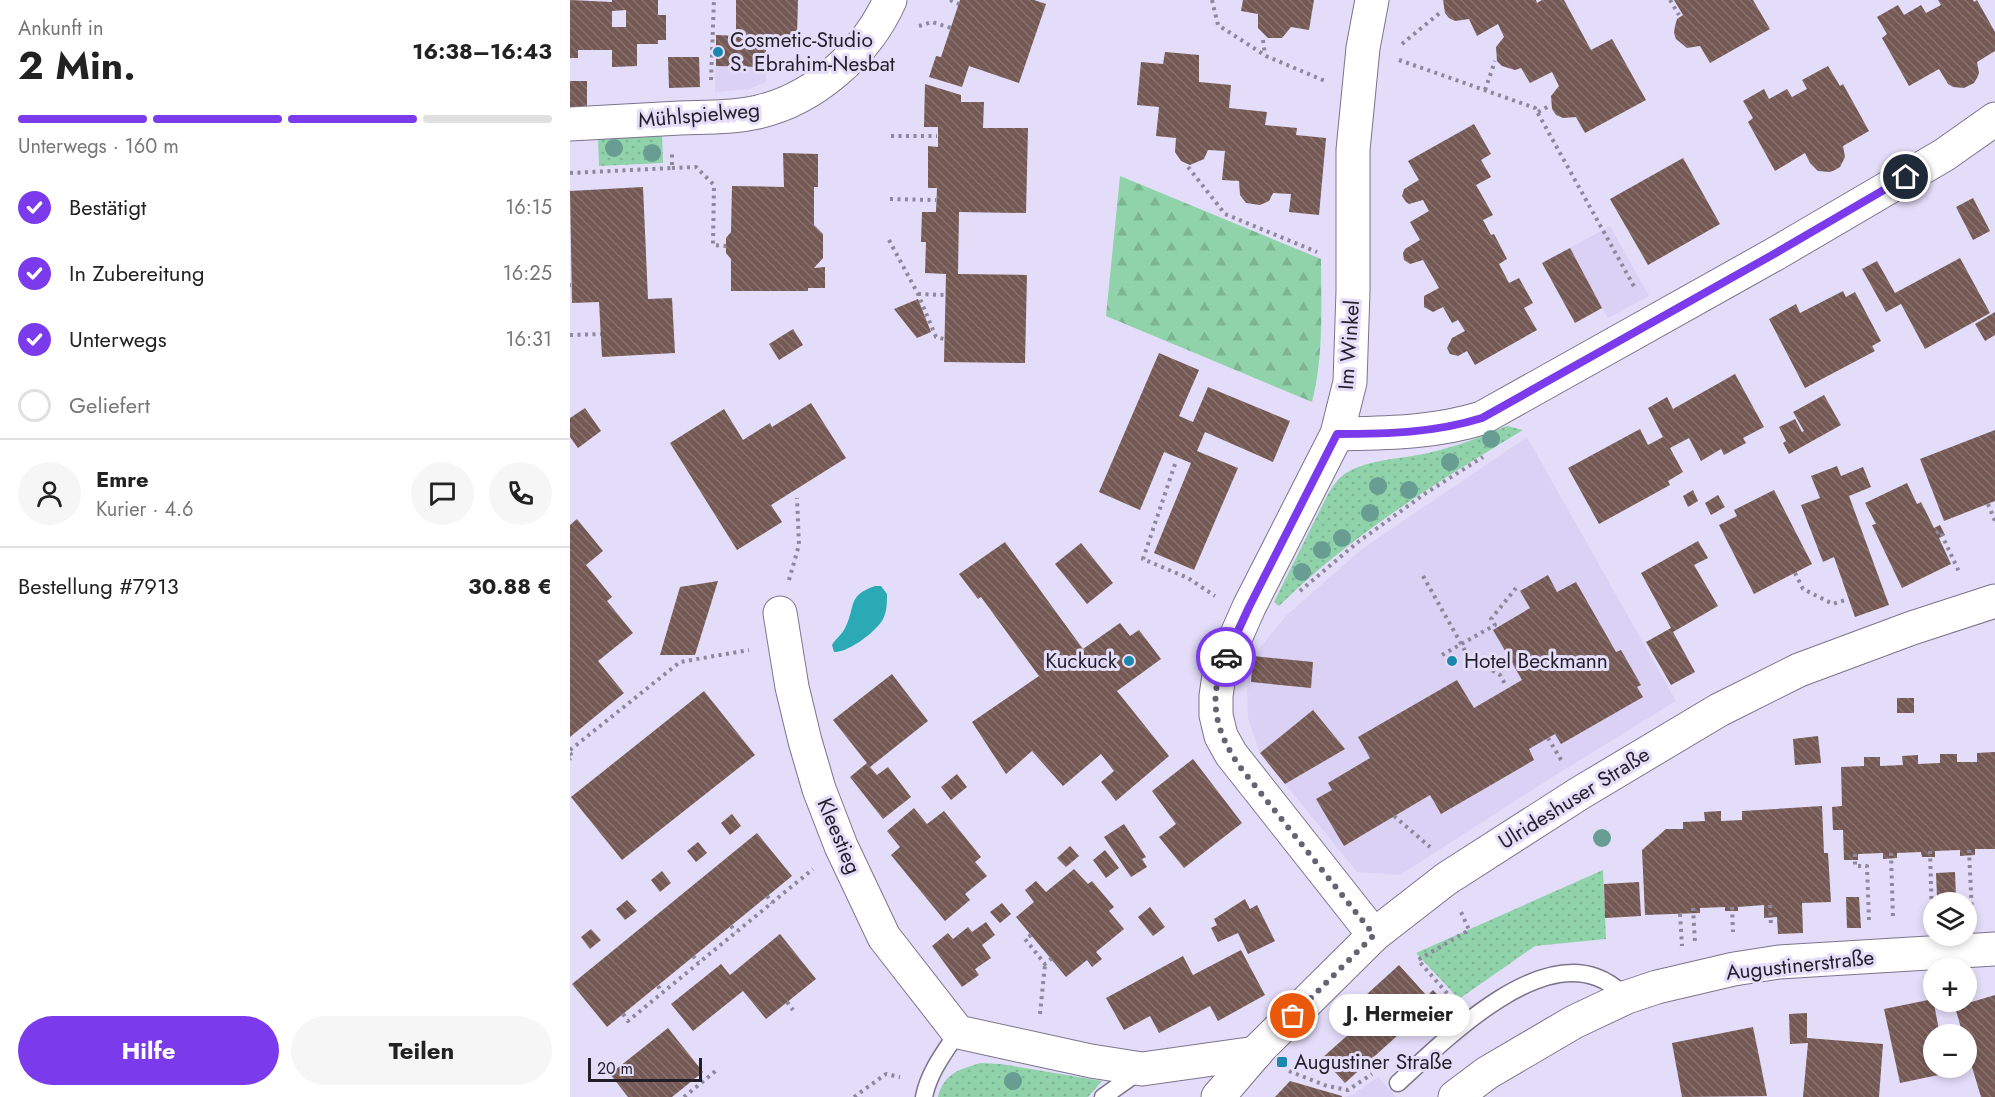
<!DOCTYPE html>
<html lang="de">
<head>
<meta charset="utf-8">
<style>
	:root { --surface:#fff; --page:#f6f6f6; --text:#222; --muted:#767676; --line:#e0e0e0; --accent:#7c3aed }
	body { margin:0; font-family:Jost,sans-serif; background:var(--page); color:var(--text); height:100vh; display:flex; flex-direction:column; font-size:22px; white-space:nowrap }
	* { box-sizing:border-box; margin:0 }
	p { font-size:20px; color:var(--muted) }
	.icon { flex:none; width:33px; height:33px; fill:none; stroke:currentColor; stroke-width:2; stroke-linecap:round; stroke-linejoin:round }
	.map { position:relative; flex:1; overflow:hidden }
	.side { display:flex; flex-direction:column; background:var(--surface); width:570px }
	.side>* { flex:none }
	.controls { position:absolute; left:1353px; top:892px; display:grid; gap:12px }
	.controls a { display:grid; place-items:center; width:54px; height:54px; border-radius:50%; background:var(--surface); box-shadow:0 3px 9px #0003; font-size:30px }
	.scale { position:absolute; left:18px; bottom:15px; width:114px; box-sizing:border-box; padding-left:6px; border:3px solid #221f29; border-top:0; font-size:16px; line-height:21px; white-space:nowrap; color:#221f29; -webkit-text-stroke:4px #e4ddf9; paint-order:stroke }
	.pin { position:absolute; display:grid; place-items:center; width:51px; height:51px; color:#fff; margin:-26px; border:3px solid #fff; border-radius:50%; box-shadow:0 2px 6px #0007 }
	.courier { position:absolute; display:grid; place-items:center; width:60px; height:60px; margin:-30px; border:4px solid #7c3aed; border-radius:50%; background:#fff; color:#222; box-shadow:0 2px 8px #0007 }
	.bubble { position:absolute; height:42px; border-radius:21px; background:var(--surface); box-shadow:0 3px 9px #0003; font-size:20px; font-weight:700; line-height:42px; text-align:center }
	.head em { font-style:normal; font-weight:700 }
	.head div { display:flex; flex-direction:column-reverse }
	.head { display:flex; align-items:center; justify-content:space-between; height:102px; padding:0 18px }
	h1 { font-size:39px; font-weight:700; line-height:45px }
	.bar { display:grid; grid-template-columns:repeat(4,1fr); gap:9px 6px; align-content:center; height:72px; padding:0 18px }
	.bar i { height:8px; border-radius:4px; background:var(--line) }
	.bar .on { background:var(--accent) }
	.bar p { grid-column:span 4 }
	.line { display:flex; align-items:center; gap:15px; padding:0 18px; border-top:2px solid var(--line) }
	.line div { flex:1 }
	.round { display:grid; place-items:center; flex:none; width:63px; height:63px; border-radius:32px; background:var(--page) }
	ol { padding:0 18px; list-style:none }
	li { display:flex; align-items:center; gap:18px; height:66px }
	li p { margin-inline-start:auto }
	li .icon { padding:6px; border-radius:50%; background:var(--accent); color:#fff; stroke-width:4 }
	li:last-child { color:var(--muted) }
	li i { width:33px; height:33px; border:3px solid var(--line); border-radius:50% }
	.action { display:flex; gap:12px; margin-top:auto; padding:12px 18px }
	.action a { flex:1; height:69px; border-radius:36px; background:var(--accent); color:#fff; font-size:24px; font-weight:700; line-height:69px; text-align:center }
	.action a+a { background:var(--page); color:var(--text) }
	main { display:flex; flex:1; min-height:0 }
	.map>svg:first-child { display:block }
	.built { fill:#dbd1f4 }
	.grass { fill:url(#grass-dots) }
	.forest { fill:url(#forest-firs) }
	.water { fill:#2baab5 }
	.building { fill:url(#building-back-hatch); fill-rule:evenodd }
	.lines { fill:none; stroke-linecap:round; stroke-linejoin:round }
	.lane-casing { stroke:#7b748c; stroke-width:19 }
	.street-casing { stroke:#7b748c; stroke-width:35 }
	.secondary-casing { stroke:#7b748c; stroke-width:35 }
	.path { stroke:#8d889c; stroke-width:4; stroke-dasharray:3 4.5; stroke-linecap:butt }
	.lane { stroke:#fff; stroke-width:16 }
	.street { stroke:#fff; stroke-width:33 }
	.secondary { stroke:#fff; stroke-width:33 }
	.tree { fill:#679d92 }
	.done { stroke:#666272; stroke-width:6; stroke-dasharray:0 10.8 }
	.route { stroke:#7c3aed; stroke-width:8 }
	.poi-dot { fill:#1988ae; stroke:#e4ddf9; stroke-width:2 }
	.labels { text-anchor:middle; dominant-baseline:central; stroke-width:6; stroke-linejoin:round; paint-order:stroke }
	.poi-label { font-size:21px; fill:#221f29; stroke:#e4ddf9; text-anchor:start }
	.street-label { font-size:21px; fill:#221f29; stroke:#e4ddf9 }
</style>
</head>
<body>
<main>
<section class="side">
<div class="head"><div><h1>2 Min.</h1><p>Ankunft in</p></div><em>16:38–16:43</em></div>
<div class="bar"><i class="on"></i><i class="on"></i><i class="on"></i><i></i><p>Unterwegs · 160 m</p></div>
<ol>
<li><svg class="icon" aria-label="check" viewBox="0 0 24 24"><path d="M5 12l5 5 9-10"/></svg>Bestätigt<p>16:15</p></li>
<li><svg class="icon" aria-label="check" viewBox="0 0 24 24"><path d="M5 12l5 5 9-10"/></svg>In Zubereitung<p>16:25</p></li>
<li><svg class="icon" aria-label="check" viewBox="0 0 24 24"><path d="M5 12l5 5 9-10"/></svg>Unterwegs<p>16:31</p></li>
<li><i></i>Geliefert</li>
</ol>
<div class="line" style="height:108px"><a class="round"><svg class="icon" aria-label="person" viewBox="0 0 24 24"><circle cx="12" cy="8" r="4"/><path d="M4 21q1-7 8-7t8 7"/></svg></a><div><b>Emre</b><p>Kurier · 4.6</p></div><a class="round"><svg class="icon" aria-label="chat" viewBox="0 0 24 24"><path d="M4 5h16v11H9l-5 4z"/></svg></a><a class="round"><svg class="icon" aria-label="phone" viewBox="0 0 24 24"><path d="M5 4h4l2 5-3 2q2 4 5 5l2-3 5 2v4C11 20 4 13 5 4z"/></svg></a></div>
<div class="line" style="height:78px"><div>Bestellung #7913</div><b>30.88 €</b></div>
<div class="action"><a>Hilfe</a><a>Teilen</a></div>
</section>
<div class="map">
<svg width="1425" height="1097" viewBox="0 0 1425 1097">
	<defs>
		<pattern id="grass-dots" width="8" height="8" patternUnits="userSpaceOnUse" patternTransform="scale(1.5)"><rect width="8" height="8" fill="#90d3aa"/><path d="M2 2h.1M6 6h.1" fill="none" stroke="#7cb592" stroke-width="1.8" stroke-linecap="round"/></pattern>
		<pattern id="forest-firs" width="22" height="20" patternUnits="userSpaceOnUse" patternTransform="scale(1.5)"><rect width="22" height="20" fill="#90d3aa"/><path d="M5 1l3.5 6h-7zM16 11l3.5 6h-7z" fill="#7cb592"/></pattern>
		<pattern id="building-back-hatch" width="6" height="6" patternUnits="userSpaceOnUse" patternTransform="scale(1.5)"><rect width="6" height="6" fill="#755954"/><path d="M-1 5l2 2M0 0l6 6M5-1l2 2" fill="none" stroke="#87726f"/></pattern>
	</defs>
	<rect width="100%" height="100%" fill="#e4ddf9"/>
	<g class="built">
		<polygon points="146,35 196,36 196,82 179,89 145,92"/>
		<polygon points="1040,226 1079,296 1038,318 1032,308 1005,323 972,263"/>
		<polygon points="957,437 1106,701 976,781 830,875 787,872 690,753 678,718 677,690 679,667 683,656 717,615 792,549"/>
		<polygon points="808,1077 826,1097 774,1097 784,1094"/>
	</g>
	<g class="grass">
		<polygon points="92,135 93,163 29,166 28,137"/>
		<path d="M 937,426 L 953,430 C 867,482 781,535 709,606 L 704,602 L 758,494 C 763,486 768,478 776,473 C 799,459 832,459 858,453 C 885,447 911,437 937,426 Z"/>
		<polygon points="1033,870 1036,939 965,946 889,999 846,953"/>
		<path d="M 411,1063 L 431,1064 L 532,1081 L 518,1097 L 368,1097 C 374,1073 390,1069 411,1063 Z"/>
	</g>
	<path class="forest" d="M 550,176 L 751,259 C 751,307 754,355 742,402 L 536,316 Z"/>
	<path class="water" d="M 305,586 L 311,586 L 317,594 C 317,602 317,610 314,617 C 309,630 278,653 264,652 L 262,645 C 266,638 273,634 276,626 C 286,605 277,596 305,586 Z"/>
	<g class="building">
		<path d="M 0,0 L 42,2 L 42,0 L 88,0 L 88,15 L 96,15 L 96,40 L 88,40 L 88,44 L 67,44 L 67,66 L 42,67 L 42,50 L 8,50 L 8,58 L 0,58 ZM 56,10 L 56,27 L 42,27 L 42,11 Z"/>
		<polygon points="166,0 228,0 227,37 196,36 196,67 146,66 146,35 166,36"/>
		<polygon points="390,0 464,0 476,4 449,83 399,66 392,87 359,77 366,56 371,57"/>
		<polygon points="673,0 744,0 739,30 721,27 712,38 698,38 688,28 688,14 671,11"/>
		<polygon points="873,0 966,0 967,3 972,0 994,0 1021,50 1042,39 1076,100 1015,133 1006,117 993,118 986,115 982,109 981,96 989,86 982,72 960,83 951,68 945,70 932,66 927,61 926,47 934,37 928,24 907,36 899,19 885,21 879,18 875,13"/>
		<polygon points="1104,0 1183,0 1200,29 1140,63 1130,46 1117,48 1106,39 1104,33 1105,26 1107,19 1113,15"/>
		<polygon points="1368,0 1403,0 1404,2 1407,0 1425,32 1425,51 1407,62 1409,73 1407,78 1404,83 1394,88 1383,87 1378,84 1369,69 1339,86 1312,38 1317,34 1307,17 1328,5 1334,15 1351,5 1356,13 1371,5"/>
		<polygon points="595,52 629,55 629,82 661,85 659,108 697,112 695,125 727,128 726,135 756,138 749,215 719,212 721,194 703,193 699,201 690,205 676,203 670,195 669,181 652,180 655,151 638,150 634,159 620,165 611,161 605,152 606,138 586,136 589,107 567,105 571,62 593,64"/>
		<polygon points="98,57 129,57 130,87 99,88"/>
		<polygon points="1258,66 1270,86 1273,84 1299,131 1273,146 1275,157 1270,167 1265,170 1260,172 1248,171 1240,163 1235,153 1205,171 1178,122 1183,118 1173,101 1194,89 1199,99 1217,89 1222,97 1237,89 1232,80"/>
		<polygon points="0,81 17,81 17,107 0,108"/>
		<polygon points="355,84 391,95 391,102 414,102 413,128 458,128 456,213 389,212 388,274 457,275 455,363 374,362 376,274 355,273 356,242 351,242 352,212 366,212 367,188 358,188 358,146 368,147 368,127 354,127"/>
		<polygon points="904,124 921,154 911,160 921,177 906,185 923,215 913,220 921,235 924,234 937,259 929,264 939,283 949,278 963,303 954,308 967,330 905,365 897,351 888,356 880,354 877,348 882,338 895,331 888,320 882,323 873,307 863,312 854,307 854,296 869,288 853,260 840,264 834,260 833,253 835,249 850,240 840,222 859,211 853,200 839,204 836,202 832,196 834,189 849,180 838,161"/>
		<polygon points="213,153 248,154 248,187 244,187 244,225 253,234 253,258 244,268 255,267 255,288 238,288 238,291 161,291 161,259 156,253 156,238 161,232 162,186 214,187"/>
		<polygon points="1113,158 1150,224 1078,265 1040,199"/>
		<polygon points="73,187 78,299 102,298 105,353 32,357 29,302 2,303 0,191"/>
		<polygon points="1403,198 1420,231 1403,240 1386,207"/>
		<polygon points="1000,248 1032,308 1005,323 972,263"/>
		<polygon points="1390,258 1420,313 1355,349 1331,304 1316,312 1292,269 1307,261 1325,293"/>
		<polygon points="1273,291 1276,297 1285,292 1311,341 1302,346 1305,351 1235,388 1199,319 1226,304 1230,313"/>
		<polygon points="348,299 361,332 347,338 324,309"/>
		<polygon points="1425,312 1425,335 1415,341 1405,324"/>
		<polygon points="223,329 233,345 209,360 199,344"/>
		<polygon points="589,353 629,370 609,416 623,422 638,387 720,421 703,462 635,432 627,451 668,468 624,570 584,553 621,463 594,452 570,510 529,492"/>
		<polygon points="1165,374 1194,427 1173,438 1176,443 1154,455 1151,449 1131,461 1119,438 1100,448 1113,472 1098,481 1100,485 1029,524 998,468 1070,429 1078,445 1093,437 1078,408 1097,397 1103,409"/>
		<polygon points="1254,395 1271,425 1219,454 1213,443 1216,441 1209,427 1225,419 1232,432 1234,431 1223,412"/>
		<polygon points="241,403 276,458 201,505 212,522 167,550 100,443 154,409 173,440 200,423 202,427"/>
		<polygon points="15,408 31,431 8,448 0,437 0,418"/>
		<polygon points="1425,430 1425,501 1374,521 1350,459"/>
		<polygon points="1267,466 1271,476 1293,467 1301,487 1279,496 1319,605 1285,617 1264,557 1253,562 1231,505 1250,498 1241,476"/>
		<polygon points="1337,483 1347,504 1351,502 1364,528 1370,525 1375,535 1369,538 1381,564 1332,588 1302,525 1306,524 1295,503"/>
		<polygon points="1123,490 1128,501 1118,507 1113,496"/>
		<polygon points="1204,490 1242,564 1184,594 1149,525 1167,516 1164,510"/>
		<polygon points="1148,495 1155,507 1141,515 1135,503"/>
		<polygon points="7,519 33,551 16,565 42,597 37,601 63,633 28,661 54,693 0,737 0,525"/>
		<polygon points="1128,541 1138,558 1124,565 1148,606 1103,632 1125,672 1101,685 1076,642 1101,628 1071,573"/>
		<polygon points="435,542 513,649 550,623 560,636 569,630 591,659 547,691 599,756 546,801 531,782 544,771 531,754 493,786 462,751 436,774 402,722 469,676 411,597 408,599 389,574"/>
		<polygon points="511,543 543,583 517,604 485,564"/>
		<polygon points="978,575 987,592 1006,582 1046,652 1051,650 1071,685 1067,687 1073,697 991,744 985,734 978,738 959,749 964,760 871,814 860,795 774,846 746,799 762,790 758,783 800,758 788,737 887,680 904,708 952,680 923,630 960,608 950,591"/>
		<polygon points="148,581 125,655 90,655 110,587"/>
		<polygon points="683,656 743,662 741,688 681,682"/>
		<polygon points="322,674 358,721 300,767 307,775 318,767 341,797 313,819 280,777 297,763 263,720"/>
		<polygon points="134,691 185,755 52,860 1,797"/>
		<rect x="1327" y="698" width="17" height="15"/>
		<polygon points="743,710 775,749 715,784 690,753"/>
		<polygon points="1248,736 1251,763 1225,765 1223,739"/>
		<polygon points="1425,752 1425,849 1405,849 1405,855 1390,856 1390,850 1365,851 1365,857 1352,857 1351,852 1327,853 1327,858 1313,859 1313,853 1288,854 1288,860 1274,860 1273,830 1263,830 1262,807 1272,806 1271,767 1294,766 1294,757 1310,757 1310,766 1333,765 1332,756 1348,755 1348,764 1370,763 1370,754 1387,754 1387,762 1407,762 1407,753"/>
		<polygon points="623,759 672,823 614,868 589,837 606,824 582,791"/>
		<polygon points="387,774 397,787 381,800 371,787"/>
		<polygon points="1252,806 1254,853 1258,853 1261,902 1232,903 1233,933 1208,934 1207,917 1194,918 1194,905 1168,907 1168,911 1155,911 1155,907 1130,908 1130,913 1075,915 1072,850 1096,829 1113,829 1113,822 1135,821 1134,812 1151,811 1151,821 1172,820 1172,811"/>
		<polygon points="344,808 357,824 374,811 411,857 405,862 417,876 395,894 400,900 375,921 321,855 330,847 317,831"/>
		<polygon points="162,814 171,826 160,835 151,823"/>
		<polygon points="554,824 576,857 572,859 577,867 561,877 534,837"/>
		<polygon points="187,833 222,876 37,1027 2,984"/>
		<polygon points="128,842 137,853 126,862 117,851"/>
		<polygon points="500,846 509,856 496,867 487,858"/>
		<polygon points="535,850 549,868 536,878 523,860"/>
		<polygon points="504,869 518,884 522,881 544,907 539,911 554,929 526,952 532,959 522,967 517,960 496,977 446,917 464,902 455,890 466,881 476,892"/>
		<polygon points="92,871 101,883 90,892 81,880"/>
		<polygon points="1385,872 1386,897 1367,897 1366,873"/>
		<polygon points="1069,882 1071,916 1035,918 1034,884"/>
		<polygon points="1276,897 1289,897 1291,928 1277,928"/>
		<polygon points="675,899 680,909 687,905 705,941 678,954 668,933 648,942 641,928 647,925 644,919"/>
		<polygon points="57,900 67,911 55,920 46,909"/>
		<polygon points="432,903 441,914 430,923 420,912"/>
		<polygon points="580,907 595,927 583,936 568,917"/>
		<polygon points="416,922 425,935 412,945 421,958 405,969 409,975 392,987 362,946 378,933 383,939 398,927 402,932"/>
		<polygon points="21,929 31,940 20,949 11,937"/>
		<polygon points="210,934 246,979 196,1019 173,991 123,1031 101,1004 151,964 160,975"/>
		<polygon points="671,950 695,995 648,1021 640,1006 589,1033 580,1016 554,1030 536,998 613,956 623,975"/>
		<polygon points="829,965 857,996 863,990 870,997 775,1083 752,1058 797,1018 785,1005"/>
		<polygon points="1425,995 1425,1097 1411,1097 1396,1047 1396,1035 1393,1035 1385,1007"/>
		<polygon points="1363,999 1370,1035 1364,1035 1364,1068 1378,1068 1378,1073 1330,1083 1314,1009"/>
		<polygon points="1237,1013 1237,1038 1313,1044 1309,1097 1233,1097 1238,1043 1220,1044 1219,1014"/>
		<polygon points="1183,1027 1197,1096 1112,1097 1102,1043"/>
		<polygon points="98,1028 133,1072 102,1097 58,1097 40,1074"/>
		<polygon points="720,1081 772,1096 772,1097 705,1097"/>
	</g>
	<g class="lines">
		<g class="lane-casing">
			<g id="lane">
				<path d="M 828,1083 C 872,1043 960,953 1026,977 C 1038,981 1048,989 1057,997"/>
				<path d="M 354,1097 C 359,1072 374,1053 388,1032"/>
				<polyline points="533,1097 571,1070"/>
			</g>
		</g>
		<g class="street-casing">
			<g id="street">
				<polyline points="802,0 793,48 783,150 783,291 780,382 767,434 679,607 649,675 646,696 646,715 651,736 661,754 804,935"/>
				<path d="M 0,124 C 37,122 73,120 110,118 C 136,117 162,118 188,112 C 245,99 297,52 320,0"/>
				<path d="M 767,434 C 816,433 864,433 912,418 L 1205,254 L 1374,155 L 1425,119"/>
				<polyline points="210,613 222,687 235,741 249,789 271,846 314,937 388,1032 521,1061 572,1069 686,1053"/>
				<polyline points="885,1097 917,1073 1004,1022 1057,997 1087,987 1164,969 1209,962 1425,949"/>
			</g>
		</g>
		<g class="secondary-casing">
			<polyline id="secondary" points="648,1097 690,1048 804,935 876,879 1010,793 1149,710 1229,670 1342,628 1425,601"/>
		</g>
		<g class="path">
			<polyline points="380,0 389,4"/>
			<polyline points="642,0 648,25 696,56 755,81"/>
			<polyline points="1100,0 1109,15"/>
			<polyline points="349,26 362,22 381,28"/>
			<polyline points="693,40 695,55"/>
			<polyline points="832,44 872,11"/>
			<polyline points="829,60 965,108 1066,290"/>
			<polyline points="141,80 144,0"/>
			<polyline points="915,90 925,61"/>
			<polyline points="968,112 979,106"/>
			<polyline points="321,136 367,136"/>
			<polyline points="618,167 655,214 747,252"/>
			<polyline points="102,168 126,167 144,185 143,245 156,246"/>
			<polyline points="0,173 102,168 102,153"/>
			<polyline points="320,199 366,200"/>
			<polyline points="319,240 348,294 366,337 374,339"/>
			<polyline points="0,285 1,285"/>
			<polyline points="348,294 375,295"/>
			<polyline points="0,335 31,334"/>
			<polyline points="605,464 573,559 618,578 645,596"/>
			<polyline points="1418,504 1425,521"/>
			<polyline points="1366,533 1370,531 1390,574"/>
			<polyline points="1225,573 1233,589 1263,604 1278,599"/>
			<polyline points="853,576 898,656 930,675 935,684"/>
			<polyline points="219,580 229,545 227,498"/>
			<polyline points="730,591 788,542 856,493 913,457"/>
			<polyline points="872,655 925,625 921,619 946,588"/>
			<polyline points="978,738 993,763"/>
			<polyline points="0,750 110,662 179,650"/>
			<polyline points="0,753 3,757 0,759"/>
			<polyline points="824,816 860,847"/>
			<polyline points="1399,850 1402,914"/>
			<polyline points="1360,851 1362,917"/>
			<polyline points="1321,853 1323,919"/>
			<polyline points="1285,854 1285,866 1297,866 1299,921"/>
			<polyline points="197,896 202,903"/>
			<polyline points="1200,905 1201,926"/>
			<polyline points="1162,907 1163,932"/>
			<polyline points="1123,908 1125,943"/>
			<polyline points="1110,914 1112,946"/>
			<polyline points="161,926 166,932"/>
			<polyline points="461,935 455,939 475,964 481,959"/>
			<polyline points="123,956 129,962"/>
			<polyline points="88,986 92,992"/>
			<polyline points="882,999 848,960 899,930 891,912"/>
			<polyline points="217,1002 223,1010"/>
			<polyline points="53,1014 58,1021 243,869"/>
			<polyline points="470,1014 475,964"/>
			<polyline points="719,1071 757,1086 778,1090 802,1074"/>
			<polyline points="114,1097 148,1069"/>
			<polyline points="284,1097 316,1074 330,1077"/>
		</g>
		<use href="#lane" class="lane"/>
		<use href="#street" class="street"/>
		<use href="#secondary" class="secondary"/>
	</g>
	<g class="tree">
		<circle cx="44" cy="148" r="9"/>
		<circle cx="82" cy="153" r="9"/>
		<circle cx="921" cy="439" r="9"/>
		<circle cx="880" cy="462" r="9"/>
		<circle cx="808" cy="486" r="9"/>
		<circle cx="839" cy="490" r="9"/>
		<circle cx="800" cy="513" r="9"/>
		<circle cx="772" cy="538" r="9"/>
		<circle cx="752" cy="550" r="9"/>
		<circle cx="732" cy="572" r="9"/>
		<circle cx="1032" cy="838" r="9"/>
		<circle cx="443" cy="1081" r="9"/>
	</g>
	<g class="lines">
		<path class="done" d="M 656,657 C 637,698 645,731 670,767 L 804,935 L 723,1016"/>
		<path class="route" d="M 656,657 L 679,607 L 767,434 C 816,434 864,433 912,418 L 1204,254 L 1336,177"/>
	</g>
	<g class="poi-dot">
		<circle cx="148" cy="52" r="6"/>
		<circle cx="559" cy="661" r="6"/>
		<circle cx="882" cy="661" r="6"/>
		<rect x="706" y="1056" width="12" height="12" rx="3"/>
	</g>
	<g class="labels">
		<g class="poi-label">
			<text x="160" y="40">Cosmetic-Studio<tspan x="160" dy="24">S. Ebrahim-Nesbat</tspan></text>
			<text x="547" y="661" text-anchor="end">Kuckuck</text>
			<text x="894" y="661">Hotel Beckmann</text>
			<text x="724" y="1062">Augustiner Straße</text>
		</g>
		<g class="street-label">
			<text transform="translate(129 115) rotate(-5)">Mühlspielweg</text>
			<text transform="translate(779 345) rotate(-86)">Im Winkel</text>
			<text transform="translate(1004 798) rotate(-32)">Ulrideshuser Straße</text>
			<text transform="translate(269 836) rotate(67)">Kleestieg</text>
			<text transform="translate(1230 965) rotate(-6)">Augustinerstraße</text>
		</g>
	</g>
</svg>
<div class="controls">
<a><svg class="icon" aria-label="layers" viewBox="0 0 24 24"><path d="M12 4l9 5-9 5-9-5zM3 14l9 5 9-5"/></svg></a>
<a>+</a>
<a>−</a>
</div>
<div class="scale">20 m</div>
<div class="pin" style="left:723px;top:1016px;background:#ea580c"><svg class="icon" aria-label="bag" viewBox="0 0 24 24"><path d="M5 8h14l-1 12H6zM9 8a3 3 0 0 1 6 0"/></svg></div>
<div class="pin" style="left:1336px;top:177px;background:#1f2937"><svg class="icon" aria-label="home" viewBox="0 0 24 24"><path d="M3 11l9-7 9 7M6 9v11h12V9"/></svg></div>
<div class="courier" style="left:656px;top:657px"><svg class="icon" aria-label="car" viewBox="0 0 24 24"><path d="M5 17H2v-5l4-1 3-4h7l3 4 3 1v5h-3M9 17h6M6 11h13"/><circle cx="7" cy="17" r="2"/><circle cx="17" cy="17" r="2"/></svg></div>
<div class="bubble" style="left:759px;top:994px;width:141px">J. Hermeier</div>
</div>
</main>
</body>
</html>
